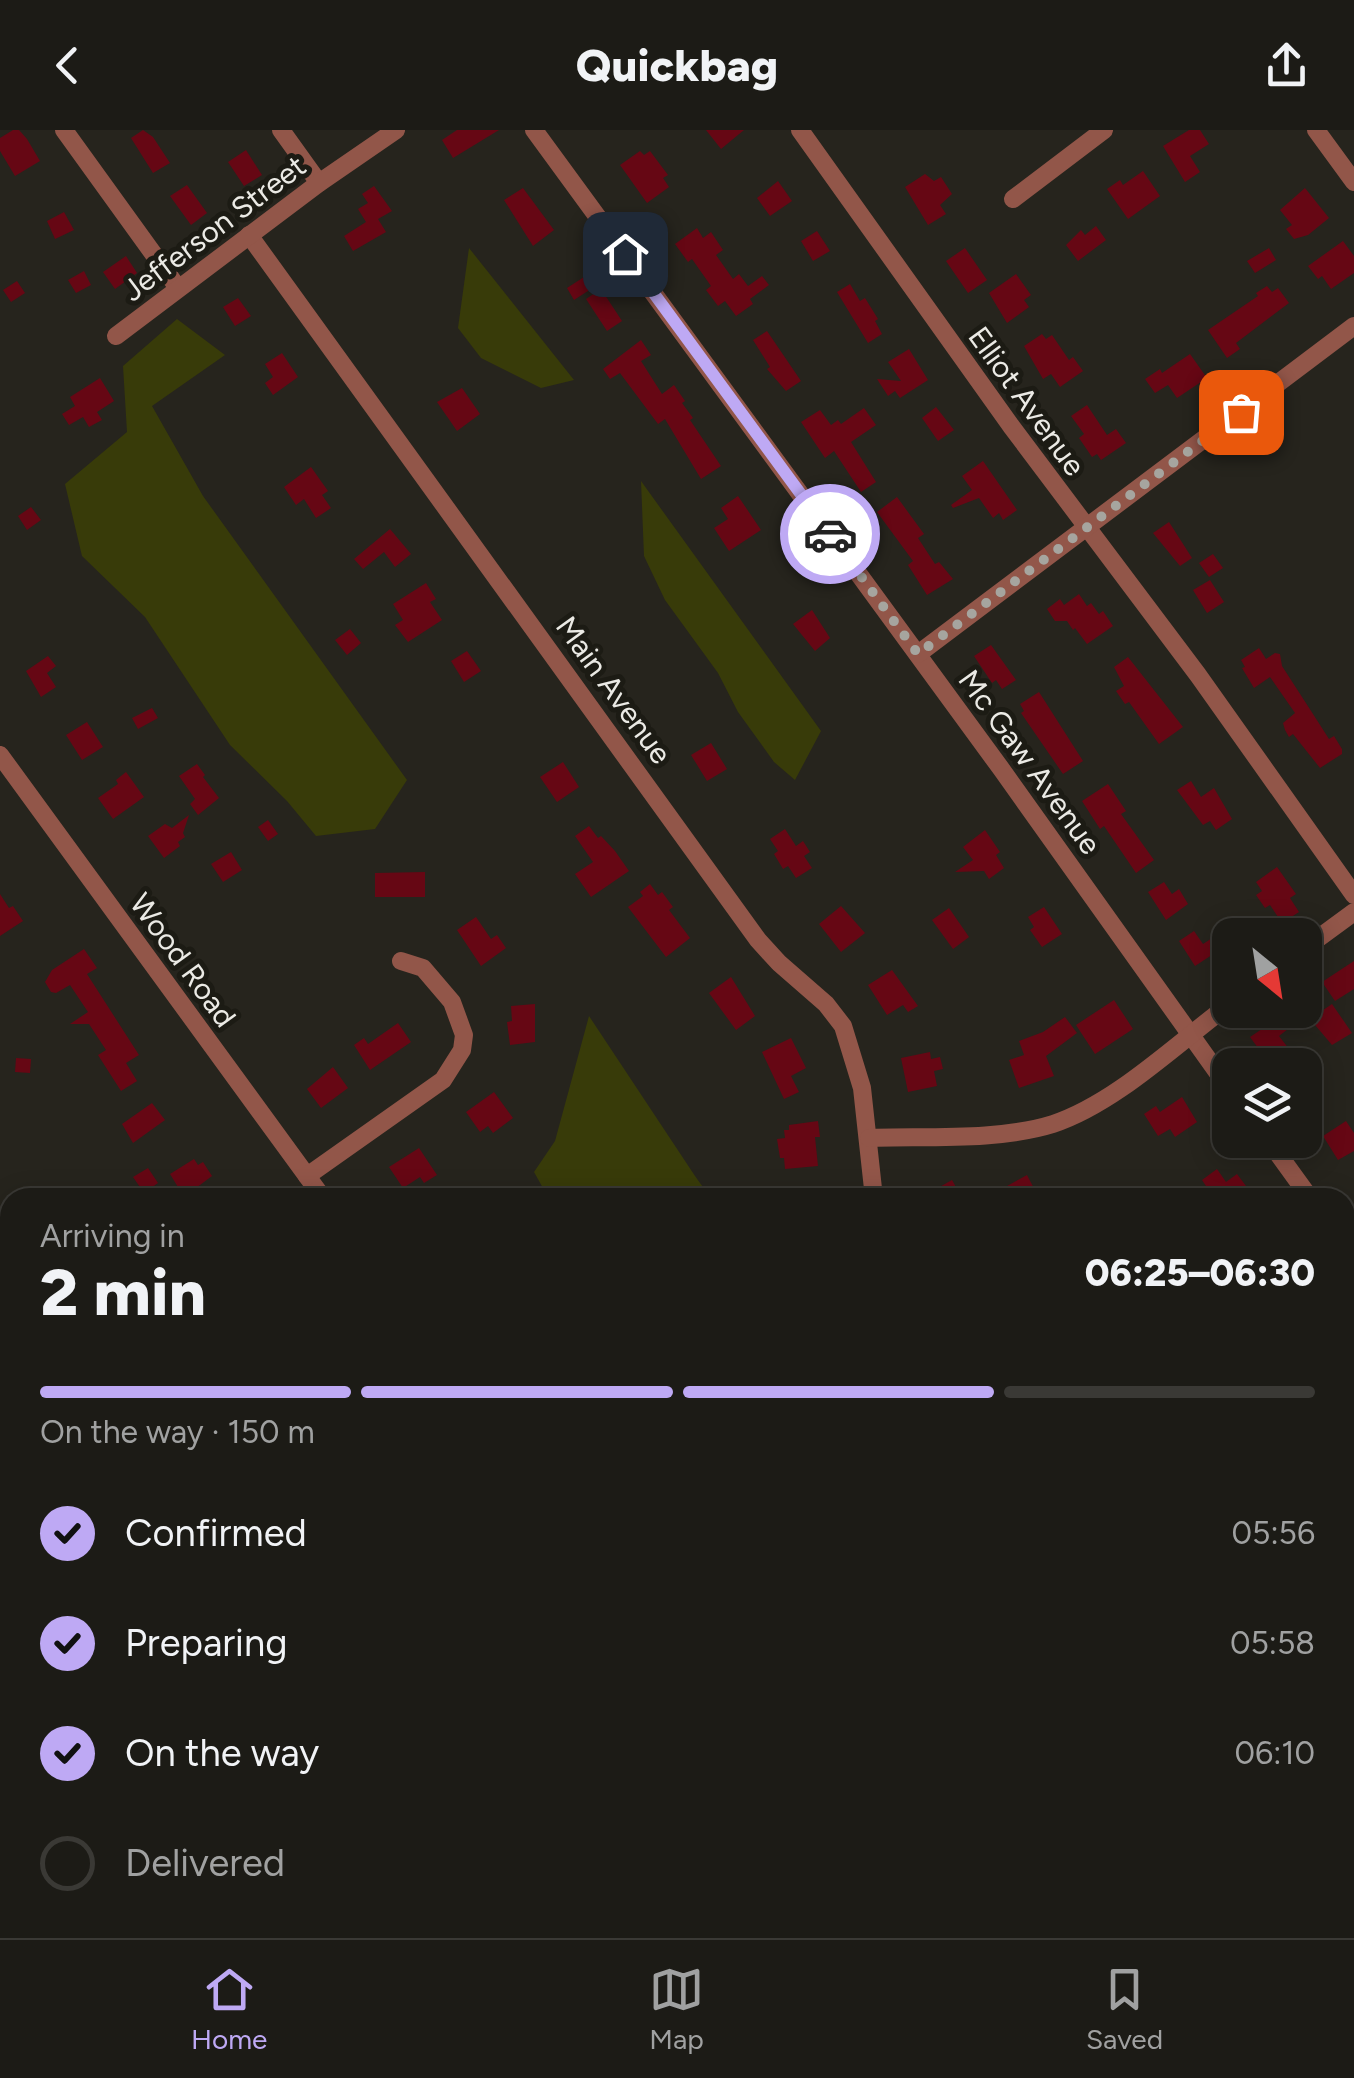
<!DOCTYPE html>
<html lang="en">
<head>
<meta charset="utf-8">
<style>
	:root { --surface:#1c1b16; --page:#292823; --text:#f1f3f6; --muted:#a0a1a1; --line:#3a3935; --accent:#bea9f4 }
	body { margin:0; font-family:Figtree,sans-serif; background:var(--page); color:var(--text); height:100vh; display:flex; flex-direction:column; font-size:38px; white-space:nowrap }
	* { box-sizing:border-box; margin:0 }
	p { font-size:32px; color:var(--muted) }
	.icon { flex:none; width:55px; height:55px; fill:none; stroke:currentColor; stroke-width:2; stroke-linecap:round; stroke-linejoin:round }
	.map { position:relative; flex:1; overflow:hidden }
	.drawer { position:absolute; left:0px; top:1058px; width:1355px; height:752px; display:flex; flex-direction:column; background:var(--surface); border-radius:30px 30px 0 0; box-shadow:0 5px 25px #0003,0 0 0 2px var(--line) }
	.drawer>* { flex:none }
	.needle { width:65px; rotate:150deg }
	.controls { position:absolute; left:1212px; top:788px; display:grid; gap:20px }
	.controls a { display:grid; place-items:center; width:110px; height:110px; border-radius:20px; background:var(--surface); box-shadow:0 5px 25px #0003,0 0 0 2px var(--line); font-size:50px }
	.pin { position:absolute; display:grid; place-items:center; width:85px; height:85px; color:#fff; margin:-42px; border-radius:20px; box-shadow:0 5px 15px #0006 }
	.courier { position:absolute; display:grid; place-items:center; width:100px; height:100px; margin:-50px; border:8px solid #bea9f4; border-radius:50%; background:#fff; color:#222; box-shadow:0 2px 12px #0007 }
	.summary em { font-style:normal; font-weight:800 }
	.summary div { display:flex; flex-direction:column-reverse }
	.summary { display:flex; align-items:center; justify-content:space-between; height:170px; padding:0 40px }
	h1 { font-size:65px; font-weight:800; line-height:75px }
	.bar { display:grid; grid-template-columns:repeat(4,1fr); gap:15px 10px; align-content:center; height:120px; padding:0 40px }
	.bar i { height:12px; border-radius:8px; background:var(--line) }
	.bar .current { background:var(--accent) }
	.bar p { grid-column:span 4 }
	ol { padding:0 40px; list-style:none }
	li { display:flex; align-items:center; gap:30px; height:110px }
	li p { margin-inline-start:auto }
	li .icon { padding:10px; border-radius:50%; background:var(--accent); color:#111; stroke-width:4 }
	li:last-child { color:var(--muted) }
	li i { width:55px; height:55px; border:5px solid var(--line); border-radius:50% }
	header { display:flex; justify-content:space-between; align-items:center; height:130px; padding:0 40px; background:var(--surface); font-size:45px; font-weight:800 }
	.tab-bar { display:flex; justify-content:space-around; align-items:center; height:140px; border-top:2px solid var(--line); background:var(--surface); font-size:28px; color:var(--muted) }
	.tab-bar a { display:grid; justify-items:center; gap:5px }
	.tab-bar .current { color:var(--accent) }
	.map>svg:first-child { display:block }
	.green { fill:#383b09 }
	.building { fill:#660714 }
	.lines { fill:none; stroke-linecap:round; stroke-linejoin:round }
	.street { stroke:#925649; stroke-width:18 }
	.done { stroke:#a6a59f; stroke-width:10; stroke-dasharray:0 18 }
	.route { stroke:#bea9f4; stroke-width:12 }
	.labels { text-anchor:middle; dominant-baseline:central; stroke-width:10; stroke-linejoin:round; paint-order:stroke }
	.street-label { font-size:30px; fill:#ebeae5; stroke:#1c1b14 }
</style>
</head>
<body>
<header><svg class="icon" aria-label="back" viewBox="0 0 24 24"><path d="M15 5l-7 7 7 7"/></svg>Quickbag<svg class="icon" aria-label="share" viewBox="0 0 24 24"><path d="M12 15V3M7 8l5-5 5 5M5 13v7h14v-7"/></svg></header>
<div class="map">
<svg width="1354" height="1808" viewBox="0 0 1354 1808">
	<rect width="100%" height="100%" fill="#26241d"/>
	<g class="green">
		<polygon points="469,118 574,250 541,258 481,228 458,198"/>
		<polygon points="177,189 225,225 152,276 203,366 407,650 375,699 316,706 287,671 230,615 145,487 82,426 65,354 127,302 123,236"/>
		<polygon points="641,351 821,601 795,650 774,632 738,582 718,543 665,470 644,426"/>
		<polygon points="589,886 695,1046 710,1067 548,1067 534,1042 555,1011"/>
		<polygon points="416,1800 623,1800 629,1808 404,1808"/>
		<polygon points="907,1800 1014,1800 1008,1808 897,1808"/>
	</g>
	<g class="building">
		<polygon points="13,0 19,0 27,9 40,31 15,46 0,21 0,8"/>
		<polygon points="143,0 153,7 170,33 153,43 131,8"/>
		<polygon points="457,0 499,0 453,28 442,10"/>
		<polygon points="706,0 744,0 721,19"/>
		<polygon points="1189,0 1200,0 1209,14 1190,26 1200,42 1185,52 1163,16"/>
		<polygon points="246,20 262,45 244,56 228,32"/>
		<polygon points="640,21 644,25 650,21 668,45 663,48 669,57 647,73 620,35"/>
		<polygon points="1143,41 1160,66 1128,89 1107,59 1120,50 1123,55"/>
		<polygon points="925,44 934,51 941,47 952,64 940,75 946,84 928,95 905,57"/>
		<polygon points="778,51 792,71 770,86 757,68"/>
		<polygon points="187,55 207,83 191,95 170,66"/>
		<polygon points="374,56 392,81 378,89 386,102 353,121 344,106 366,92 358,79 368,73 362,64"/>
		<polygon points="523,58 554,100 533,116 504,70"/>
		<polygon points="1305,58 1329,88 1308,105 1294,109 1286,99 1292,95 1280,80"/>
		<polygon points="64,82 74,100 55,109 47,91"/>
		<polygon points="1096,96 1106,110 1078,131 1066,115 1081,100 1085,105"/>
		<polygon points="697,98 703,108 711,102 723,120 716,125 733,149 739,144 748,156 762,146 769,155 750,169 753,174 736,186 725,171 718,176 706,160 711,156 692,129 688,132 675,114"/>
		<polygon points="817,101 830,121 813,131 801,111"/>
		<polygon points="1343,111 1354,126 1354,143 1331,159 1322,146 1318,149 1308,136"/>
		<polygon points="965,118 987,150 968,163 946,131"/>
		<polygon points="1269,118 1276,130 1255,143 1247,131"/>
		<polygon points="126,126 137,143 115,159 103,142"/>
		<polygon points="84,141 91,155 76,163 68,150"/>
		<polygon points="1016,144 1031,165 1024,170 1029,177 1007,193 989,163"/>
		<polygon points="584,147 591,159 574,170 567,158"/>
		<polygon points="17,151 25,163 11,172 3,160"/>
		<polygon points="850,154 860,171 865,168 878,189 875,191 882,204 868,213 837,162"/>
		<polygon points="1267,156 1272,162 1278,158 1289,173 1236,213 1240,219 1227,228 1208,200 1258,166 1256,163"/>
		<polygon points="601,159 622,191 607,201 586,169"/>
		<polygon points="238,168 251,186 235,196 223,177"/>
		<polygon points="767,201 801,251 786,261 767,239 770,237 753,210"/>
		<polygon points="1042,204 1046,209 1052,205 1069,230 1073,227 1083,241 1060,257 1051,244 1043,249 1024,216"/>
		<polygon points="641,210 651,225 641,231 662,264 674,255 685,271 682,273 693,288 690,290 721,336 701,349 665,289 658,294 620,243 610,249 603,239"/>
		<polygon points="909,219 928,250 900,268 895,261 888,266 877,249 901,251 888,232"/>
		<polygon points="282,223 298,247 273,265 265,253 273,247 265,234"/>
		<polygon points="1190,224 1207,248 1177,268 1168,255 1155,263 1145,249 1160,239 1162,243"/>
		<polygon points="100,248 114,271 97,282 102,290 89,297 83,287 69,295 62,284 75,276 70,267"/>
		<polygon points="462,258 480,284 457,301 437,272"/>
		<polygon points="1087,275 1107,305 1116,299 1126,313 1101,330 1097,324 1092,327 1079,308 1084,304 1071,286"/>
		<polygon points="936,277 954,300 938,311 922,288"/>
		<polygon points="864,278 876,295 851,312 876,352 861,362 834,321 825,328 801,292 820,280 831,295 838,290 841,294"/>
		<polygon points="983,331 1017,380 1003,390 999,383 993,388 979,368 953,378 951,375 972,360 962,346"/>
		<polygon points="311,337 328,361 322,365 331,378 316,388 304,369 296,375 284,357"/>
		<polygon points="738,366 761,400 729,421 714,398 728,389 721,378"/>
		<polygon points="897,367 924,404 918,408 935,434 939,432 953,449 927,465 908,435 913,431 877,382"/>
		<polygon points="31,377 41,390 27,400 18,386"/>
		<polygon points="1169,392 1192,428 1180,436 1153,403"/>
		<polygon points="390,399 411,424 395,437 384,422 363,439 354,429"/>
		<polygon points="1213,424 1223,438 1209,447 1199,433"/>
		<polygon points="1210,450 1224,472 1207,483 1193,460"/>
		<polygon points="426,453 436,469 430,472 442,490 408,512 395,495 403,490 393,474"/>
		<polygon points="1079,464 1087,476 1091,473 1099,484 1103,481 1113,496 1087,514 1075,498 1073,500 1067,491 1055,491 1047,479 1060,469 1064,475"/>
		<polygon points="812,480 830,508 815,521 793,494"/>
		<polygon points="350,499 361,513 347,525 335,510"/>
		<polygon points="991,515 1016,550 1002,559 996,550 992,553 974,526"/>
		<polygon points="1259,518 1266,529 1275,523 1280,524 1282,536 1313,584 1329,609 1334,606 1342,619 1342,624 1320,638 1293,604 1289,607 1285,600 1283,593 1295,583 1270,547 1254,558 1242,538 1245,537 1241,530"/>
		<polygon points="467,521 481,541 464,552 451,531"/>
		<polygon points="48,526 56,536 47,543 56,557 41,567 26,541"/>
		<polygon points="1128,527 1183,597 1159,614 1129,572 1125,574 1116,561 1124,556 1114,537"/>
		<polygon points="1039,562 1083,631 1063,644 1021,583 1024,581 1020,574"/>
		<polygon points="152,578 158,588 138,599 132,588"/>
		<polygon points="87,592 103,617 82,630 66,605"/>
		<polygon points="711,613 727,639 707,651 691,625"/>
		<polygon points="563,632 579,657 557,672 540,647"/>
		<polygon points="197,634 205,645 203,647 219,668 198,685 190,674 195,669 179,646"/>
		<polygon points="126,642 144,667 113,689 98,668 118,654 116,650"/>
		<polygon points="1191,651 1201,667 1214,658 1232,689 1216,700 1210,691 1203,695 1177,660"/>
		<polygon points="1108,654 1126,681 1121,684 1154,730 1136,743 1104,696 1100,699 1082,671"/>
		<polygon points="189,685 183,703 185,707 178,712 180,716 164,728 148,706 165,694 172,698"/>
		<polygon points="268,690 278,704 268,711 258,697"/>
		<polygon points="589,696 598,708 601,706 615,721 629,741 591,767 575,744 593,732 575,706"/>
		<polygon points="785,699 796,716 803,711 810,722 804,726 812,738 796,748 788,736 783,739 774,724 778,721 770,709"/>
		<polygon points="985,700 1000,722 996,725 1004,738 989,749 984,741 955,742 973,730 963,717"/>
		<polygon points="231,722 242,740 223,752 211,734"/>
		<polygon points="1277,737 1296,764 1290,768 1299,782 1282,793 1270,775 1265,778 1256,765 1262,761 1256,752"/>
		<polygon points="425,742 425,767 375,767 375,743"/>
		<polygon points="1164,752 1172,764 1179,759 1188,774 1166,790 1148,762"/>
		<polygon points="650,754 658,765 662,762 673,777 669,780 690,808 666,827 628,777 643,766 640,762"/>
		<polygon points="0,764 9,778 13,776 23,791 0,806"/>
		<polygon points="841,776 865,803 841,822 819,794"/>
		<polygon points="1044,777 1062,804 1042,817 1030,800 1034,797 1028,787"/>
		<polygon points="949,778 969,807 953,819 932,790"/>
		<polygon points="476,787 491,809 497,805 506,818 481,836 457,800"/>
		<polygon points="1194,801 1203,814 1223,801 1230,811 1230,823 1222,828 1218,821 1195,836 1179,811"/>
		<polygon points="84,819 97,838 87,844 139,925 126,933 137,951 121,961 98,925 106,920 89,894 70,894 88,882 70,855 56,863 51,862 45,852 52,840"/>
		<polygon points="1354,831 1354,859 1335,871 1322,852"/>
		<polygon points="892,840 918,876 908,882 903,875 887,885 868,855"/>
		<polygon points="731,847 755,886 736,900 709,863"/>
		<polygon points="1114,870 1133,899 1095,924 1076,895"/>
		<polygon points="535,874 535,912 510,915 507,892 512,891 511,876"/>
		<polygon points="1332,874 1352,903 1332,915 1310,889"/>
		<polygon points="1065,887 1077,903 1046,926 1054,946 1019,958 1009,930 1024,925 1019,911 1043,902"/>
		<polygon points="1280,887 1288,899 1279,906 1296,928 1287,935 1280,935 1275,929 1269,933 1250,907"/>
		<polygon points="398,893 411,912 370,940 354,915 364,908 368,914"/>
		<polygon points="791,908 806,938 791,946 799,962 784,969 762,922"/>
		<polygon points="930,922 931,929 940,927 943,939 934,941 937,956 908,962 901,928"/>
		<polygon points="16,928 31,929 30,943 15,942"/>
		<polygon points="333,937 348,958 321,978 307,959"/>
		<polygon points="494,962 513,988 493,1003 488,996 480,1002 466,982"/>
		<polygon points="1182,967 1197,992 1175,1007 1170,999 1158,1006 1144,984 1156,976 1160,982"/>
		<polygon points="152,973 165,990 133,1013 122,994"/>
		<polygon points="818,991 820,1007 815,1007 818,1036 785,1039 784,1028 780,1028 777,1009 785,1008 784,1000 789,1000 789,995"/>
		<polygon points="1346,991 1354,1003 1354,1021 1338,1030 1323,1006"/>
		<polygon points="419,1018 437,1045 424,1053 420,1047 403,1058 389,1037"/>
		<polygon points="194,1029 198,1035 203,1032 212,1046 184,1067 170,1044"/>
		<polygon points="148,1038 158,1053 144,1063 133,1047"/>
		<polygon points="1217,1039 1226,1052 1237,1044 1249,1060 1239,1068 1206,1068 1200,1060 1206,1056 1202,1050"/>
		<polygon points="1027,1045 1039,1068 985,1068"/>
		<polygon points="952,1050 962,1068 920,1068"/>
	</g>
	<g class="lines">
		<g class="street">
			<polyline points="64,0 178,158"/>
			<polyline points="281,0 319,53"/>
			<polyline points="534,0 1002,640 1230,960"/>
			<polyline points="800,0 1011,296 1198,545 1354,765"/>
			<polyline points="1316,0 1354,52"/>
			<polyline points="1013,69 1104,0"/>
			<polyline points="249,105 758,810 779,833 826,874 843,896 862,958 874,1068"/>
			<polyline points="116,206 319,53 396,0"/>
			<polyline points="918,524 1354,196"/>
			<polyline points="0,625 323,1068"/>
			<polyline points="1305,818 1354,782"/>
			<path d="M 869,1008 C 926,1006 999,1011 1053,994 C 1116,973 1176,914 1230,874"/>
			<polyline points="1268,1010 1310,1068"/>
			<polyline points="307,1046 443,950 462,920 464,905 452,872 423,838 401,831"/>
			<polyline points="1345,1115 1354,1127"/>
			<polyline points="0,1249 10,1242"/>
			<polyline points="0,1468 10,1460"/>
			<polyline points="1345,1585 1354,1579"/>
			<polyline points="0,1683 10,1676"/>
			<polyline points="1345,1740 1354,1753"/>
			<polyline points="850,1800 856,1808"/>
			<polyline points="138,1808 149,1800"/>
		</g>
	</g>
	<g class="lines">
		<polyline class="done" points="830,404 918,524 1241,282"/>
		<polyline class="route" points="625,124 830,404"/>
	</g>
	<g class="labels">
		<g class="street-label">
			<text transform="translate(214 98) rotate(-37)">Jefferson Street</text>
			<text transform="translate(1027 271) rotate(54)">Elliot Avenue</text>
			<text transform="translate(614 560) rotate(54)">Main Avenue</text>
			<text transform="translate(1030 632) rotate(54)">Mc Gaw Avenue</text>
			<text transform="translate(183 830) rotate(54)">Wood Road</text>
		</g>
	</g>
</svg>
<div class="controls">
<a><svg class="needle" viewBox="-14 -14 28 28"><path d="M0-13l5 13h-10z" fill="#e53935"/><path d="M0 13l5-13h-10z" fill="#a0a1a1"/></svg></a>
<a><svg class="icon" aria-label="layers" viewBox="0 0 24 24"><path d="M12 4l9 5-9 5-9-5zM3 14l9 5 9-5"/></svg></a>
</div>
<div class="pin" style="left:1241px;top:282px;background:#ea580c"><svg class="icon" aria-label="bag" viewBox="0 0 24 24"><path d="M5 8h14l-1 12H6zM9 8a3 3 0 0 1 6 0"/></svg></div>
<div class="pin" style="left:625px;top:124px;background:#1f2937"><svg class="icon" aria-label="home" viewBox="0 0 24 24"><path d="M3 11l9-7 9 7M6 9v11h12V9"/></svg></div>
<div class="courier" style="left:830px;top:404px"><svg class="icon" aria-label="car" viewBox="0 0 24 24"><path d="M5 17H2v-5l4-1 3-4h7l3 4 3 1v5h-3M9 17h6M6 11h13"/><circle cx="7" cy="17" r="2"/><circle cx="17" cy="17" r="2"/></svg></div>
<section class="drawer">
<div class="summary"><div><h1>2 min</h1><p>Arriving in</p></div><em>06:25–06:30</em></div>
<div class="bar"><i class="current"></i><i class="current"></i><i class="current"></i><i></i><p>On the way · 150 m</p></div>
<ol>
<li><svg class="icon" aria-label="check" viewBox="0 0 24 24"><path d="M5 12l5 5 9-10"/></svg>Confirmed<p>05:56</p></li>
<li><svg class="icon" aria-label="check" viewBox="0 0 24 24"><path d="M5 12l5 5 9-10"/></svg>Preparing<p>05:58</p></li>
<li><svg class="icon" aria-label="check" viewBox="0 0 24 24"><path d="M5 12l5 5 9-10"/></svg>On the way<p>06:10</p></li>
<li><i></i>Delivered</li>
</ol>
</section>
</div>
<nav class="tab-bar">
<a class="current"><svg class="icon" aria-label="home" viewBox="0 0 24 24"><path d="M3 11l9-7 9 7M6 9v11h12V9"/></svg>Home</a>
<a><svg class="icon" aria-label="map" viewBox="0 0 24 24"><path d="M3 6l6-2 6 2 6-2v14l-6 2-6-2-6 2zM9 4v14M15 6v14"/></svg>Map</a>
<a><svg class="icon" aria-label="saved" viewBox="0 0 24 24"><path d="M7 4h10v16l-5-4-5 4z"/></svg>Saved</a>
</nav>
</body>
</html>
